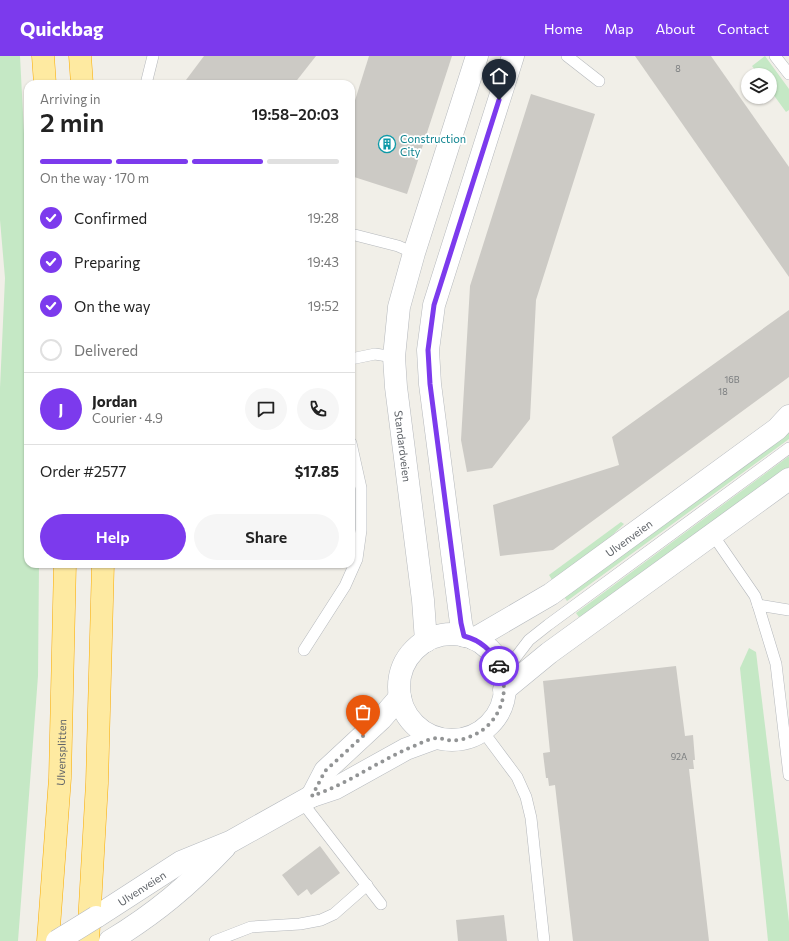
<!DOCTYPE html>
<html lang="en">
<head>
<meta charset="utf-8">
<style>
	:root { --surface:#fff; --page:#f6f6f6; --text:#222; --muted:#767676; --line:#e0e0e0; --accent:#7c3aed }
	body { margin:0; font-family:Commissioner,sans-serif; background:var(--page); color:var(--text); height:100vh; display:flex; flex-direction:column; font-size:15px; white-space:nowrap }
	* { box-sizing:border-box; margin:0 }
	p { font-size:13px; color:var(--muted) }
	.icon { flex:none; width:22px; height:22px; fill:none; stroke:currentColor; stroke-width:2; stroke-linecap:round; stroke-linejoin:round }
	.map { position:relative; flex:1; overflow:hidden }
	.drawer { position:absolute; left:24px; top:24px; width:331px; height:488px; display:flex; flex-direction:column; background:var(--surface); border-radius:12px; box-shadow:0 1px 3px #0004 }
	.drawer>* { flex:none }
	.controls { position:absolute; left:741px; top:12px; display:grid; gap:8px }
	.controls a { display:grid; place-items:center; width:36px; height:36px; border-radius:50%; background:var(--surface); box-shadow:0 1px 3px #0004; font-size:20px }
	.pin { position:absolute; display:grid; place-items:center; width:34px; height:34px; color:#fff; margin:-41px -17px; border-radius:50% 50% 50% 0; rotate:-45deg; box-shadow:0 0 4px #0007 }
	.pin .icon { rotate:45deg }
	.courier { position:absolute; display:grid; place-items:center; width:40px; height:40px; margin:-20px; border:3px solid #7c3aed; border-radius:50%; background:#fff; color:#222; box-shadow:0 1px 5px #0007 }
	.headline em { font-style:normal; font-weight:600 }
	.headline div { display:flex; flex-direction:column-reverse }
	.headline { display:flex; align-items:center; justify-content:space-between; height:68px; padding:0 16px }
	h1 { font-size:26px; font-weight:600; line-height:30px }
	.bar { display:grid; grid-template-columns:repeat(4,1fr); gap:6px 4px; align-content:center; height:48px; padding:0 16px }
	.bar i { height:5px; border-radius:3px; background:var(--line) }
	.bar .selected { background:var(--accent) }
	.bar p { grid-column:span 4 }
	.line { display:flex; align-items:center; gap:10px; padding:0 16px; border-top:1px solid var(--line) }
	.line div { flex:1 }
	.round { display:grid; place-items:center; flex:none; width:42px; height:42px; border-radius:21px; background:var(--page) }
	ol { padding:0 16px; list-style:none }
	li { display:flex; align-items:center; gap:12px; height:44px }
	li p { margin-inline-start:auto }
	li .icon { padding:4px; border-radius:50%; background:var(--accent); color:#fff; stroke-width:4 }
	li:last-child { color:var(--muted) }
	li i { width:22px; height:22px; border:2px solid var(--line); border-radius:50% }
	.action { display:flex; gap:8px; margin-top:auto; padding:8px 16px }
	.action a { flex:1; height:46px; border-radius:24px; background:var(--accent); color:#fff; font-size:16px; font-weight:600; line-height:46px; text-align:center }
	.action a+a { background:var(--page); color:var(--text) }
	header { display:flex; align-items:center; gap:24px; box-sizing:border-box; height:56px; padding:0 20px; background:var(--accent); color:#fff }
	header strong { font-size:19px }
	nav { display:flex; gap:22px; margin-inline-start:auto; font-size:14px }
	.map>svg:first-child { display:block }
	.green { fill:#c5e8c5 }
	.building { fill:#cccac5 }
	.lines { fill:none; stroke-linecap:round; stroke-linejoin:round }
	.service-casing { stroke:#b5b8bc; stroke-width:12 }
	.tertiary-casing { stroke:#b5b8bc; stroke-width:23 }
	.secondary-casing { stroke:#b6babf; stroke-width:23 }
	.trunk-casing { stroke:#f9ab00; stroke-width:23 }
	.service { stroke:#fff; stroke-width:11 }
	.tertiary { stroke:#fff; stroke-width:22 }
	.secondary { stroke:#fff; stroke-width:22 }
	.trunk { stroke:#feeaa1; stroke-width:22 }
	.secondary-bridge-casing { stroke:#b6babf; stroke-width:23; stroke-linecap:butt }
	.secondary-bridge { stroke:#fff; stroke-width:22 }
	.done { stroke:#929495; stroke-width:4; stroke-dasharray:0 7.2 }
	.route { stroke:#7c3aed; stroke-width:5 }
	.labels { text-anchor:middle; dominant-baseline:central; stroke-width:3.5; stroke-linejoin:round; paint-order:stroke }
	.number-label { font-size:9px; fill:#7a7d7f }
	.culture-label { font-size:11px; fill:#0d838f; stroke:#fff; text-anchor:start }
	.street-label { font-size:11px; fill:#5f6368; stroke:#fff }
</style>
</head>
<body>
<header>
<strong>Quickbag</strong>
<nav><a>Home</a><a>Map</a><a>About</a><a>Contact</a></nav>
</header>
<div class="map">
<svg width="789" height="885" viewBox="0 0 789 885">
	<rect width="100%" height="100%" fill="#f1efe8"/>
	<g class="green">
		<polygon points="0,0 20,0 28,155 28,508 39,508 38,620 18,885 0,885 0,332 5,222 0,164"/>
		<polygon points="765,0 789,33 789,54 786,56 770,34 770,19 759,19 752,10"/>
		<polygon points="789,373 789,383 567,545 563,539"/>
		<polygon points="789,400 789,411 581,564 576,557"/>
		<polygon points="621,466 624,468 587,503 554,527 549,519"/>
		<polygon points="749,592 756,596 789,866 789,885 768,885 740,612"/>
	</g>
	<g class="building">
		<polygon points="204,0 316,0 294,28 183,28"/>
		<polygon points="369,0 452,0 407,138 351,120 351,57"/>
		<polygon points="635,0 711,0 789,111 789,221"/>
		<polygon points="531,38 595,58 536,244 530,363 492,412 467,416 461,384 470,230"/>
		<polygon points="789,254 789,321 553,494 500,500 493,449 619,409 612,381"/>
		<polygon points="676,610 685,680 693,679 695,704 693,704 694,713 689,713 709,885 573,885 555,729 549,730 548,722 546,722 543,697 550,696 543,625"/>
		<polygon points="320,790 340,817 311,839 307,833 298,840 282,819"/>
		<polygon points="504,859 507,885 458,885 456,864"/>
	</g>
	<g class="lines">
		<g class="service-casing">
			<g id="service">
				<polyline points="567,0 599,25"/>
				<polyline points="775,0 789,18"/>
				<polyline points="146,28 153,0"/>
				<polyline points="351,178 398,190 414,197"/>
				<polyline points="351,303 375,298 394,301"/>
				<polyline points="713,479 755,540 758,549 776,608 789,719"/>
				<polyline points="758,549 789,554"/>
				<polyline points="304,594 345,530 357,503 361,474 361,432 351,387"/>
				<polyline points="503,618 529,584 548,569 789,392"/>
				<polyline points="482,674 517,721 526,741 531,762 544,885"/>
				<polyline points="302,746 381,848"/>
				<polyline points="215,885 251,871 300,868 321,864 334,858 367,829"/>
			</g>
		</g>
		<g class="tertiary-casing">
			<g id="tertiary">
				<polyline points="464,580 461,567 430,328 428,294 434,249 513,0"/>
				<polyline points="426,585 423,544 396,331 394,301 399,251 414,197 477,0"/>
			</g>
		</g>
		<g class="secondary-casing">
			<g id="secondary">
				<circle cx="452" cy="631" r="53"/>
				<path id="s1" d="M 474,583 L 551,538 L 777,373 L 789,360"/>
				<polyline points="504,634 549,597 789,423"/>
				<polyline points="312,740 325,715 381,663 400,641"/>
				<path id="s2" d="M 96,861 L 181,806 L 230,786 L 312,740 L 336,732 L 406,693 L 436,682"/>
				<path d="M 110,885 C 156,857 188,830 225,791"/>
			</g>
		</g>
		<g class="trunk-casing">
			<g id="trunk">
				<polyline points="43,0 45,28"/>
				<polyline points="80,0 82,28"/>
				<path id="s3" d="M 48,885 L 60,722 L 65,508"/>
				<polyline points="88,885 97,727 103,508"/>
			</g>
		</g>
		<use href="#service" class="service"/>
		<use href="#tertiary" class="tertiary"/>
		<use href="#secondary" class="secondary"/>
		<use href="#trunk" class="trunk"/>
		<g class="secondary-bridge-casing">
			<polyline id="secondary-bridge" points="57,885 96,861"/>
		</g>
		<use href="#secondary-bridge" class="secondary-bridge"/>
	</g>
	<g class="lines">
		<path class="done" d="M 363,680 L 325,715 L 312,740 C 347,728 374,708 407,693 C 415,690 427,683 436,682 C 439,681 444,684 448,684 C 454,685 462,684 469,681 C 498,671 512,638 499,610"/>
		<path class="route" d="M 499,44 L 434,249 L 428,294 L 430,328 L 461,567 L 464,580 C 480,584 493,595 499,610"/>
	</g>
	<defs>
		<g id="building-ring" transform="scale(0.9)"><circle r="9.5" fill="#fff" stroke="#0f9aa8" stroke-width="1.5"/><path d="M-4-6H4V6H1V3H-1V6H-4ZM-2.5-4.3h1.7v1.8h-1.7ZM.8-4.3h1.7v1.8H.8ZM-2.5-1h1.7V.8h-1.7ZM.8-1h1.7V.8H.8Z" fill="#0f9aa8"/></g>
	</defs>
	<g fill-rule="evenodd">
		<use href="#building-ring" x="387" y="88"/>
	</g>
	<g class="labels">
		<g class="number-label">
			<text x="678" y="12">8</text>
			<text x="732" y="323">16B</text>
			<text x="723" y="335">18</text>
			<text x="679" y="700">92A</text>
		</g>
		<g class="culture-label">
			<text x="400" y="82">Construction<tspan x="400" dy="13">City</tspan></text>
		</g>
		<g class="street-label">
			<text transform="translate(403 390) rotate(83)">Standardveien</text>
			<text stroke="none"><textPath href="#s1" startOffset="185">Ulvenveien</textPath></text>
			<text stroke="none"><textPath href="#s3" startOffset="189">Ulvensplitten</textPath></text>
			<text stroke="none"><textPath href="#s2" startOffset="54">Ulvenveien</textPath></text>
		</g>
	</g>
</svg>
<div class="controls">
<a><svg class="icon" aria-label="layers" viewBox="0 0 24 24"><path d="M12 4l9 5-9 5-9-5zM3 14l9 5 9-5"/></svg></a>
</div>
<div class="pin" style="left:363px;top:680px;background:#ea580c"><svg class="icon" aria-label="bag" viewBox="0 0 24 24"><path d="M5 8h14l-1 12H6zM9 8a3 3 0 0 1 6 0"/></svg></div>
<div class="pin" style="left:499px;top:44px;background:#1f2937"><svg class="icon" aria-label="home" viewBox="0 0 24 24"><path d="M3 11l9-7 9 7M6 9v11h12V9"/></svg></div>
<div class="courier" style="left:499px;top:610px"><svg class="icon" aria-label="car" viewBox="0 0 24 24"><path d="M5 17H2v-5l4-1 3-4h7l3 4 3 1v5h-3M9 17h6M6 11h13"/><circle cx="7" cy="17" r="2"/><circle cx="17" cy="17" r="2"/></svg></div>
<section class="drawer">
<div class="headline"><div><h1>2 min</h1><p>Arriving in</p></div><em>19:58–20:03</em></div>
<div class="bar"><i class="selected"></i><i class="selected"></i><i class="selected"></i><i></i><p>On the way · 170 m</p></div>
<ol>
<li><svg class="icon" aria-label="check" viewBox="0 0 24 24"><path d="M5 12l5 5 9-10"/></svg>Confirmed<p>19:28</p></li>
<li><svg class="icon" aria-label="check" viewBox="0 0 24 24"><path d="M5 12l5 5 9-10"/></svg>Preparing<p>19:43</p></li>
<li><svg class="icon" aria-label="check" viewBox="0 0 24 24"><path d="M5 12l5 5 9-10"/></svg>On the way<p>19:52</p></li>
<li><i></i>Delivered</li>
</ol>
<div class="line" style="height:72px"><b class="round" style="background:var(--accent);color:#fff">J</b><div><b>Jordan</b><p>Courier · 4.9</p></div><a class="round"><svg class="icon" aria-label="chat" viewBox="0 0 24 24"><path d="M4 5h16v11H9l-5 4z"/></svg></a><a class="round"><svg class="icon" aria-label="phone" viewBox="0 0 24 24"><path d="M5 4h4l2 5-3 2q2 4 5 5l2-3 5 2v4C11 20 4 13 5 4z"/></svg></a></div>
<div class="line" style="height:52px"><div>Order #2577</div><b>$17.85</b></div>
<div class="action"><a>Help</a><a>Share</a></div>
</section>
</div>
</body>
</html>
